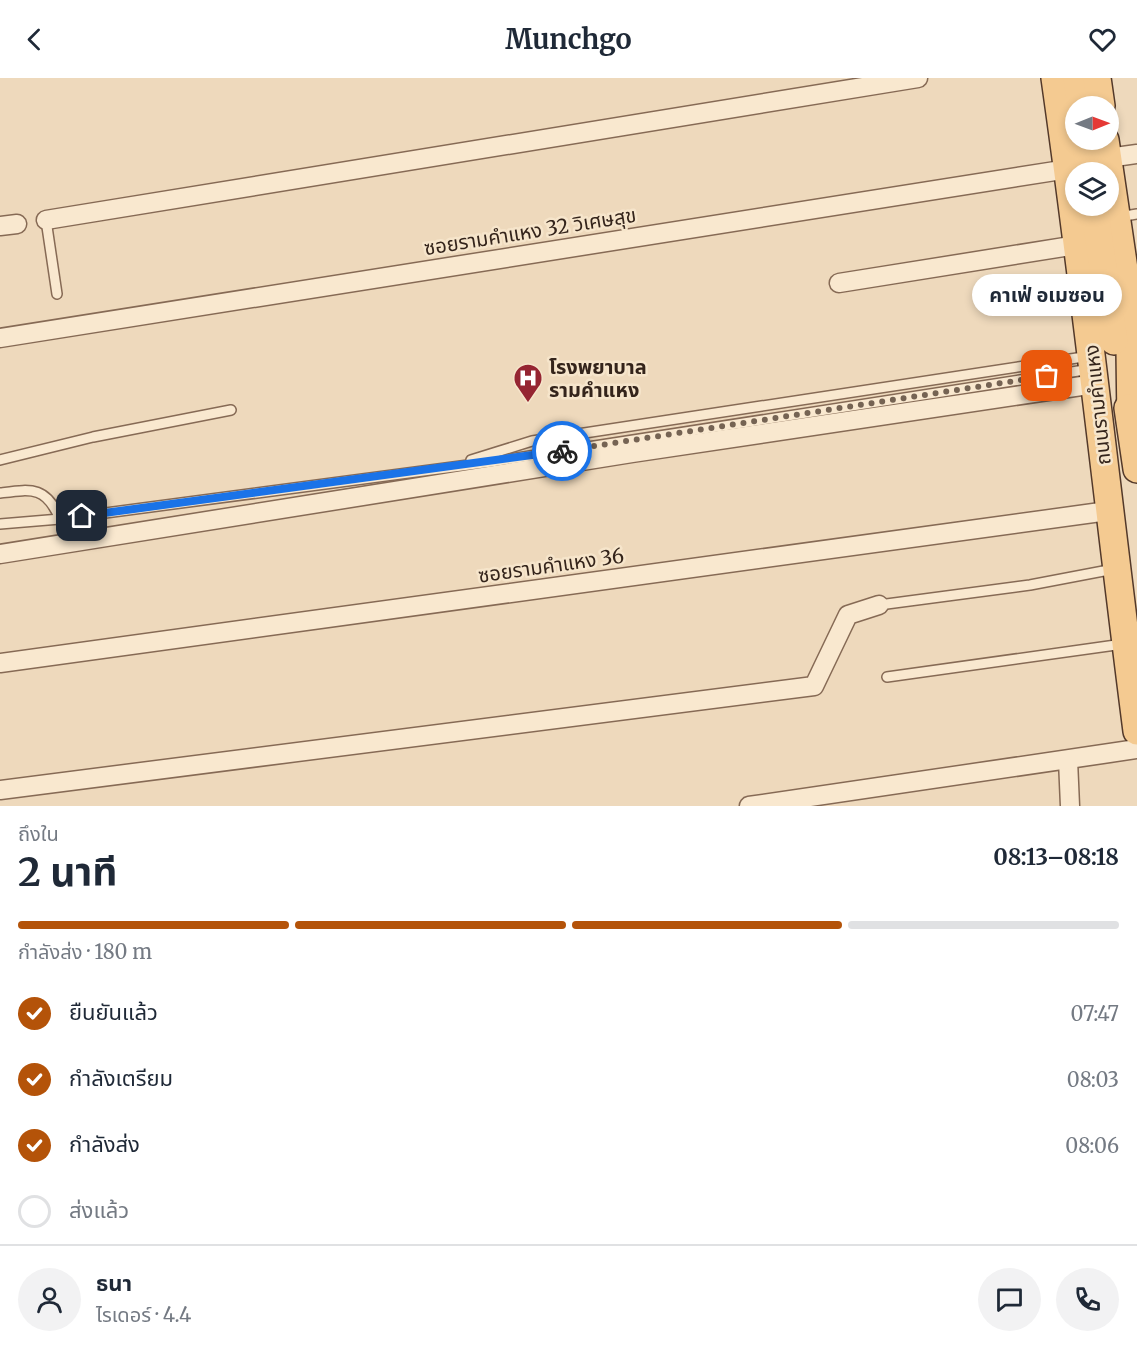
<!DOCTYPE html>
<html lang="th">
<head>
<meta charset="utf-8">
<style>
	:root { --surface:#fff; --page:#f2f2f3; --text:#1f2937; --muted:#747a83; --line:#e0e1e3; --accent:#b45309 }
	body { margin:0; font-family:Merriweather,"Noto Sans Thai",serif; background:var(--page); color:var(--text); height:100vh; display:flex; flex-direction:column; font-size:22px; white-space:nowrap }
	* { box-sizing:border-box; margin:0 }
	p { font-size:20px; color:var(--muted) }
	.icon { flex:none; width:33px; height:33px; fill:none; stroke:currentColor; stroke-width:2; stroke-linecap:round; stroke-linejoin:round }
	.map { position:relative; height:728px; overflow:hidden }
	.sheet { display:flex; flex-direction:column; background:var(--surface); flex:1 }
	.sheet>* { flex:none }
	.needle { width:39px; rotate:89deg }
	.controls { position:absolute; left:1065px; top:18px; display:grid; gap:12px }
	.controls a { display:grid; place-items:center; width:54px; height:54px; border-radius:50%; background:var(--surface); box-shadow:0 3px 9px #0003; font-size:30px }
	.pin { position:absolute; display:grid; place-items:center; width:51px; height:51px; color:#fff; margin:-26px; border-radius:12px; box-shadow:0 3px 9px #0006 }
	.courier { position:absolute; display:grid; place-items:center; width:60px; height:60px; margin:-30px; border:4px solid #1a73e8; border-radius:50%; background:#fff; color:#222; box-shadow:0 2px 8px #0007 }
	.bubble { position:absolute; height:42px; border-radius:21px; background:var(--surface); box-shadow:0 3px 9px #0003; font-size:20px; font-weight:700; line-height:42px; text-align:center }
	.headline em { font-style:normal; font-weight:700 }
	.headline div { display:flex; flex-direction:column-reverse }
	.headline { display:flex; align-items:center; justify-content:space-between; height:102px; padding:0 18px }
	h1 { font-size:39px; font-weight:700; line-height:45px }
	.bar { display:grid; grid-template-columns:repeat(4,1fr); gap:9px 6px; align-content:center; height:72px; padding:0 18px }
	.bar i { height:8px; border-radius:4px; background:var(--line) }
	.bar .selected { background:var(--accent) }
	.bar p { grid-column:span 4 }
	.line { display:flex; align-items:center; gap:15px; padding:0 18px; border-top:2px solid var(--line) }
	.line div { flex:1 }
	.round { display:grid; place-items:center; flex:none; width:63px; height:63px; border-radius:32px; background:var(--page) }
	ol { padding:0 18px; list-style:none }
	li { display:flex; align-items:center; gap:18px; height:66px }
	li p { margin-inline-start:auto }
	li .icon { padding:6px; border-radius:50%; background:var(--accent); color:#fff; stroke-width:4 }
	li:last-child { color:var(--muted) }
	li i { width:33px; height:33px; border:3px solid var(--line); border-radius:50% }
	header { display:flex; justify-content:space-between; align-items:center; height:78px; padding:0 18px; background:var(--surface); font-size:27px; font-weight:700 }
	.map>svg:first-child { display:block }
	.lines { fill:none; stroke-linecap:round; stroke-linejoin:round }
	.service-casing { stroke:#866a55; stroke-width:12 }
	.minor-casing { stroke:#866a55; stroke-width:21 }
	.primary-casing { stroke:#53392a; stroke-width:30 }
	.service { stroke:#f9e8cf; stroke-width:9 }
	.minor { stroke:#f9e8cf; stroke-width:18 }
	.primary { stroke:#f4ca91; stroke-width:27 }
	.done { stroke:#756353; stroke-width:6; stroke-dasharray:0 10.8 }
	.route { stroke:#1a73e8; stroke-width:8 }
	.labels { text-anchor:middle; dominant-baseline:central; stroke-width:5; stroke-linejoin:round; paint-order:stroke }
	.street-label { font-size:20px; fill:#34241b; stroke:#f6e5cb }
	.poi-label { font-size:20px; font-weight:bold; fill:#34241b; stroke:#f6e5cb; text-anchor:start }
</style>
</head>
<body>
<header><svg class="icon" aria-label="back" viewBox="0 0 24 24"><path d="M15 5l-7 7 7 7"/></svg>Munchgo<svg class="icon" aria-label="heart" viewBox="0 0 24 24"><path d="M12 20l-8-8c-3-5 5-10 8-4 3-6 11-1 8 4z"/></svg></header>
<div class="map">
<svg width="1137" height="728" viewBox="0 0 1137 728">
	<rect width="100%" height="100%" fill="#eed9bc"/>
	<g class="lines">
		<g class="service-casing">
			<g id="service">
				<polyline points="1119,139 1137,136"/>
				<polyline points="46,142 57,216"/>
				<polyline points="0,382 93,359 231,332"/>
				<polyline points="471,382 532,363 1090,278"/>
				<path d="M 0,415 C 32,411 46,408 60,441"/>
				<polyline points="0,446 60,441 491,384 1091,291"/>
				<polyline points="879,527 1030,507 1114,491"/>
				<polyline points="887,599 1123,566"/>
			</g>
		</g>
		<g class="minor-casing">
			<g id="minor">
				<polyline points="1108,80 1137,76"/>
				<polyline points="46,142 918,0"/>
				<polyline points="0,148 17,146"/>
				<polyline points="839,205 1077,167"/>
				<polyline points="0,260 1068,91"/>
				<polyline points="0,476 632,375 1095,306"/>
				<polyline points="0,585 1108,433"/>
				<polyline points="1068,682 1070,728"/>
				<polyline points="0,712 814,608 848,537 879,527"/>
				<polyline points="749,728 1137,671"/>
			</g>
		</g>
		<g class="primary-casing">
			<g id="primary">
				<path d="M 1055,0 C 1086,217 1109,436 1137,653"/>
				<polyline points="1077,0 1081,28"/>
				<polyline points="1097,0 1101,28"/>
				<polyline points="1085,62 1090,94"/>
				<polyline points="1105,62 1125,198 1130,273 1131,346"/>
				<polyline points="1094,128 1114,263"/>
				<polyline points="1128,330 1137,391"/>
			</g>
		</g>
		<use href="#service" class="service"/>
		<use href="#minor" class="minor"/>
		<use href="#primary" class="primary"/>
	</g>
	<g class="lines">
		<polyline class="done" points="562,373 1047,298"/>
		<polyline class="route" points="82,438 562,373"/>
	</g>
	<defs>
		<g id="hospital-pin" transform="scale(1.5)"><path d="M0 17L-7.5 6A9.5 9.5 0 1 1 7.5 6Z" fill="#952532" stroke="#f6e5cb"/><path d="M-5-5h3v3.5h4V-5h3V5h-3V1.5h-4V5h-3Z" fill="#fff"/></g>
	</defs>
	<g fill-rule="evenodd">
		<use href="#hospital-pin" x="528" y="300"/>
	</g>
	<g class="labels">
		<g class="street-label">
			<text transform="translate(530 153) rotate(-9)">ซอยรามคำแหง 32 วิเศษสุข</text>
			<text transform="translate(1097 327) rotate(-96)">ถนนรามคำแหง</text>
			<text transform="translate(551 487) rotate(-8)">ซอยรามคำแหง 36</text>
		</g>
		<g class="poi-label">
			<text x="549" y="288">โรงพยาบาล<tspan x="549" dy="23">รามคำแหง</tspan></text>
		</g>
	</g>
</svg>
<div class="controls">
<a><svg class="needle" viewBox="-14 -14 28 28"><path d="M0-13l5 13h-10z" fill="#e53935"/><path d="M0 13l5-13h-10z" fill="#747a83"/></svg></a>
<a><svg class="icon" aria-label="layers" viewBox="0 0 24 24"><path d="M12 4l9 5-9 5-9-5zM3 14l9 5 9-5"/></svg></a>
</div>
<div class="pin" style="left:1047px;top:298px;background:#ea580c"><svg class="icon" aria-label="bag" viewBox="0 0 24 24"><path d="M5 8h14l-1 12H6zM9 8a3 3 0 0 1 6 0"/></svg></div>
<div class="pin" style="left:82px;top:438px;background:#1f2937"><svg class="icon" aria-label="home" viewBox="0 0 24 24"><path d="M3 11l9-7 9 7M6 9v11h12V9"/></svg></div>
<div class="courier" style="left:562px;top:373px"><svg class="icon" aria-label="bike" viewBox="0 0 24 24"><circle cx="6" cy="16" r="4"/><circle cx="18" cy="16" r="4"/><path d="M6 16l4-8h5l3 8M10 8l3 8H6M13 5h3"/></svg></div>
<div class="bubble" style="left:972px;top:196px;width:150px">คาเฟ่ อเมซอน</div>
</div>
<section class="sheet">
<div class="headline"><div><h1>2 นาที</h1><p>ถึงใน</p></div><em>08:13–08:18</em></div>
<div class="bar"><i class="selected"></i><i class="selected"></i><i class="selected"></i><i></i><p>กำลังส่ง · 180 m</p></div>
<ol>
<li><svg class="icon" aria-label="check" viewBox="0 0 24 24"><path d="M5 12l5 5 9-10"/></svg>ยืนยันแล้ว<p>07:47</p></li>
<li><svg class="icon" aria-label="check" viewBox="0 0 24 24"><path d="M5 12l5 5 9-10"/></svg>กำลังเตรียม<p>08:03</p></li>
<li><svg class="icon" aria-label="check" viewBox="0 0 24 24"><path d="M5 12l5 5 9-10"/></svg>กำลังส่ง<p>08:06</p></li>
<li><i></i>ส่งแล้ว</li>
</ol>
<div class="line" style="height:108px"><a class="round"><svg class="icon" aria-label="person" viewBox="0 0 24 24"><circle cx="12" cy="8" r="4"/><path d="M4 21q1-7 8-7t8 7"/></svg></a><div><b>ธนา</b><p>ไรเดอร์ · 4.4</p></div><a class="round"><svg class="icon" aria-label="chat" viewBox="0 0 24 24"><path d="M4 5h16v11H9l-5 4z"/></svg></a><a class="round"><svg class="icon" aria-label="phone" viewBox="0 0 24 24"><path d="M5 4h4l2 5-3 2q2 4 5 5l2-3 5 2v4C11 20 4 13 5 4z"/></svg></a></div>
</section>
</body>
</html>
